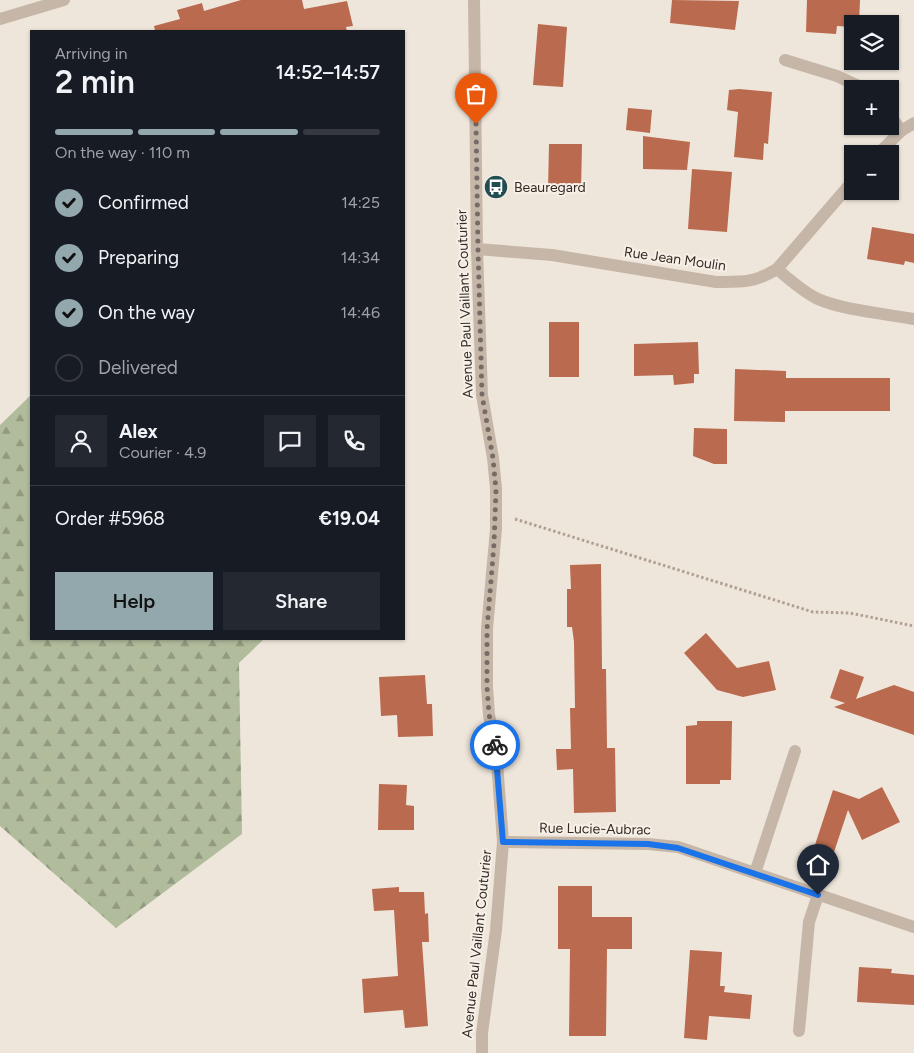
<!DOCTYPE html>
<html lang="en">
<head>
<meta charset="utf-8">
<style>
	:root { --surface:#171b24; --page:#242831; --text:#f1f3f6; --muted:#9ea1a6; --line:#363941; --accent:#93a8ac }
	body { margin:0; font-family:Figtree,sans-serif; background:var(--page); color:var(--text); height:100vh; display:flex; flex-direction:column; font-size:19px; white-space:nowrap }
	* { box-sizing:border-box; margin:0 }
	p { font-size:16px; color:var(--muted) }
	.icon { flex:none; width:28px; height:28px; fill:none; stroke:currentColor; stroke-width:2; stroke-linecap:round; stroke-linejoin:round }
	.map { position:relative; flex:1; overflow:hidden }
	.side { position:absolute; left:30px; top:30px; width:375px; height:610px; display:flex; flex-direction:column; background:var(--surface); border-radius:0px; box-shadow:0 1px 4px #0004 }
	.side>* { flex:none }
	.buttons { position:absolute; left:844px; top:15px; display:grid; gap:10px }
	.buttons a { display:grid; place-items:center; width:55px; height:55px; border-radius:0px; background:var(--surface); box-shadow:0 1px 4px #0004; font-size:25px }
	.pin { position:absolute; display:grid; place-items:center; width:42px; height:42px; color:#fff; margin:-51px -21px; border-radius:50% 50% 50% 0; rotate:-45deg; box-shadow:0 0 5px #0007 }
	.pin .icon { rotate:45deg }
	.courier { position:absolute; display:grid; place-items:center; width:50px; height:50px; margin:-25px; border:4px solid #1a73e8; border-radius:50%; background:#fff; color:#222; box-shadow:0 1px 6px #0007 }
	.headline em { font-style:normal; font-weight:600 }
	.headline div { display:flex; flex-direction:column-reverse }
	.headline { display:flex; align-items:center; justify-content:space-between; height:85px; padding:0 25px }
	h1 { font-size:32px; font-weight:600; line-height:38px }
	.bar { display:grid; grid-template-columns:repeat(4,1fr); gap:8px 5px; align-content:center; height:60px; padding:0 25px }
	.bar i { height:6px; border-radius:4px; background:var(--line) }
	.bar .current { background:var(--accent) }
	.bar p { grid-column:span 4 }
	.line { display:flex; align-items:center; gap:12px; padding:0 25px; border-top:1px solid var(--line) }
	.line div { flex:1 }
	.round { display:grid; place-items:center; flex:none; width:52px; height:52px; border-radius:0px; background:var(--page) }
	ol { padding:0 25px; list-style:none }
	li { display:flex; align-items:center; gap:15px; height:55px }
	li p { margin-inline-start:auto }
	li .icon { padding:5px; border-radius:50%; background:var(--accent); color:#111; stroke-width:4 }
	li:last-child { color:var(--muted) }
	li i { width:28px; height:28px; border:2px solid var(--line); border-radius:50% }
	.button { display:flex; gap:10px; margin-top:auto; padding:10px 25px }
	.button a { flex:1; height:58px; border-radius:0px; background:var(--accent); color:#111; font-size:20px; font-weight:600; line-height:58px; text-align:center }
	.button a+a { background:var(--page); color:var(--text) }
	.map>svg:first-child { display:block }
	.forest { fill:url(#forest-firs) }
	.building { fill:#ba6a4e }
	.lines { fill:none; stroke-linecap:round; stroke-linejoin:round }
	.path { stroke:#b1a092; stroke-width:3; stroke-dasharray:2.5 2.5; stroke-linecap:butt }
	.minor { stroke:#c6b6a8; stroke-width:12 }
	.done { stroke:#756c66; stroke-width:5; stroke-dasharray:0 9 }
	.route { stroke:#1a73e8; stroke-width:6 }
	.labels { text-anchor:middle; dominant-baseline:central; stroke-width:4; stroke-linejoin:round; paint-order:stroke }
	.poi-label { font-size:14px; fill:#332b27; stroke:#f7f0e7; text-anchor:start }
	.street-label { font-size:14px; fill:#332b27; stroke:#f7f0e7 }
</style>
</head>
<body>
<div class="map">
<svg width="914" height="1053" viewBox="0 0 914 1053">
	<defs>
		<pattern id="forest-firs" width="22" height="20" patternUnits="userSpaceOnUse" patternTransform="scale(1.25)"><rect width="22" height="20" fill="#b1bc9c"/><path d="M5 1l3.5 6h-7zM16 11l3.5 6h-7z" fill="#91997f"/></pattern>
	</defs>
	<rect width="100%" height="100%" fill="#efe6db"/>
	<polygon class="forest" points="31,395 31,639 264,639 239,663 242,834 116,928 0,826 0,425"/>
	<g class="building">
		<polygon points="241,0 302,0 304,9 347,1 353,26 346,27 347,31 155,31 154,26 180,19 177,10 202,3 204,11"/>
		<polygon points="672,0 739,1 735,30 670,23"/>
		<polygon points="807,0 860,0 859,24 852,24 852,27 837,26 836,34 806,32"/>
		<polygon points="538,24 567,27 563,87 533,85"/>
		<polygon points="739,89 772,92 768,144 764,143 763,160 734,157 738,112 727,110 729,90"/>
		<polygon points="628,108 652,110 650,133 626,130"/>
		<polygon points="643,136 690,142 687,170 643,169"/>
		<polygon points="549,144 582,144 581,191 548,191"/>
		<polygon points="692,169 732,172 727,232 688,229"/>
		<polygon points="872,227 914,234 914,263 905,261 904,265 867,259"/>
		<rect x="549" y="322" width="30" height="55"/>
		<polygon points="698,342 699,374 694,374 694,383 674,385 673,375 634,376 634,344"/>
		<polygon points="735,369 786,371 786,378 890,378 890,411 785,411 785,422 734,421"/>
		<polygon points="694,428 727,429 727,464 714,464 693,456"/>
		<polygon points="601,564 602,669 606,669 607,748 615,748 616,812 574,813 573,769 557,770 556,749 571,749 570,708 575,708 574,642 572,627 567,627 567,589 571,589 570,565"/>
		<polygon points="706,633 737,668 769,661 776,690 743,697 717,690 684,653"/>
		<polygon points="840,669 864,677 856,699 894,685 914,692 914,735 834,707 845,703 830,698"/>
		<polygon points="425,675 427,704 432,704 433,736 398,737 397,715 381,716 379,677"/>
		<polygon points="697,721 732,721 731,780 720,780 720,784 686,784 686,726 697,725"/>
		<polygon points="379,784 407,785 406,805 414,806 414,830 378,830"/>
		<polygon points="882,787 900,822 862,840 848,810 831,861 812,854 833,790 859,799"/>
		<polygon points="558,886 592,886 592,917 632,917 632,949 607,949 606,1036 569,1036 570,949 558,949"/>
		<polygon points="399,887 399,892 424,892 425,914 428,913 429,942 422,942 428,1026 405,1028 403,1010 364,1013 362,979 398,976 394,910 374,911 372,889"/>
		<polygon points="690,950 722,952 720,986 725,986 724,992 752,995 750,1019 709,1016 707,1040 684,1038"/>
		<polygon points="859,967 892,969 891,973 914,975 914,1005 857,1002"/>
	</g>
	<g class="lines">
		<polyline class="path" points="515,519 813,612 850,613 914,626"/>
		<g class="minor">
			<polyline points="474,0 477,249 482,395 493,458 496,489 496,529 487,629 487,687 489,715 496,749 503,842 496,930 482,1033 482,1053"/>
			<polyline points="0,19 64,0"/>
			<polyline points="785,60 837,76 865,89"/>
			<polyline points="890,115 901,131"/>
			<polyline points="878,154 901,131 914,123"/>
			<path d="M 477,249 L 552,255 L 716,282 C 743,282 754,283 777,269 L 852,182"/>
			<path d="M 777,269 C 789,279 803,292 818,299 C 842,310 887,314 914,319"/>
			<polyline points="503,842 648,844 678,847 914,927"/>
			<polyline points="755,873 795,751"/>
			<polyline points="799,1031 809,922 818,895"/>
		</g>
	</g>
	<g class="lines">
		<polyline class="done" points="476,124 478,249 482,395 493,458 496,490 494,544 487,629 487,687 489,714 495,745"/>
		<polyline class="route" points="495,745 503,842 648,844 678,848 818,895"/>
	</g>
	<defs>
		<g id="bus-disc" transform="scale(1.25)"><circle r="9.5" fill="#214c51" stroke="#f7f0e7"/><path d="M-5-6H5V4H4V6H2V4H-2V6H-4V4H-5ZM-3.5-4V0h7V-4ZM-3.5 1.2v1.5H-2V1.2ZM2 1.2v1.5H3.5V1.2Z" fill="#fff"/></g>
	</defs>
	<g fill-rule="evenodd">
		<use href="#bus-disc" x="496" y="187"/>
	</g>
	<g class="labels">
		<g class="poi-label">
			<text x="514" y="187">Beauregard</text>
		</g>
		<g class="street-label">
			<text transform="translate(675 259) rotate(8)">Rue Jean Moulin</text>
			<text transform="translate(465 304) rotate(-92)">Avenue Paul Vaillant Couturier</text>
			<text transform="translate(595 829) rotate(1)">Rue Lucie-Aubrac</text>
			<text transform="translate(477 944) rotate(-84)">Avenue Paul Vaillant Couturier</text>
		</g>
	</g>
</svg>
<div class="buttons">
<a><svg class="icon" aria-label="layers" viewBox="0 0 24 24"><path d="M12 4l9 5-9 5-9-5zM3 14l9 5 9-5"/></svg></a>
<a>+</a>
<a>−</a>
</div>
<div class="pin" style="left:476px;top:124px;background:#ea580c"><svg class="icon" aria-label="bag" viewBox="0 0 24 24"><path d="M5 8h14l-1 12H6zM9 8a3 3 0 0 1 6 0"/></svg></div>
<div class="pin" style="left:818px;top:895px;background:#1f2937"><svg class="icon" aria-label="home" viewBox="0 0 24 24"><path d="M3 11l9-7 9 7M6 9v11h12V9"/></svg></div>
<div class="courier" style="left:495px;top:745px"><svg class="icon" aria-label="bike" viewBox="0 0 24 24"><circle cx="6" cy="16" r="4"/><circle cx="18" cy="16" r="4"/><path d="M6 16l4-8h5l3 8M10 8l3 8H6M13 5h3"/></svg></div>
<section class="side">
<div class="headline"><div><h1>2 min</h1><p>Arriving in</p></div><em>14:52–14:57</em></div>
<div class="bar"><i class="current"></i><i class="current"></i><i class="current"></i><i></i><p>On the way · 110 m</p></div>
<ol>
<li><svg class="icon" aria-label="check" viewBox="0 0 24 24"><path d="M5 12l5 5 9-10"/></svg>Confirmed<p>14:25</p></li>
<li><svg class="icon" aria-label="check" viewBox="0 0 24 24"><path d="M5 12l5 5 9-10"/></svg>Preparing<p>14:34</p></li>
<li><svg class="icon" aria-label="check" viewBox="0 0 24 24"><path d="M5 12l5 5 9-10"/></svg>On the way<p>14:46</p></li>
<li><i></i>Delivered</li>
</ol>
<div class="line" style="height:90px"><a class="round"><svg class="icon" aria-label="person" viewBox="0 0 24 24"><circle cx="12" cy="8" r="4"/><path d="M4 21q1-7 8-7t8 7"/></svg></a><div><b>Alex</b><p>Courier · 4.9</p></div><a class="round"><svg class="icon" aria-label="chat" viewBox="0 0 24 24"><path d="M4 5h16v11H9l-5 4z"/></svg></a><a class="round"><svg class="icon" aria-label="phone" viewBox="0 0 24 24"><path d="M5 4h4l2 5-3 2q2 4 5 5l2-3 5 2v4C11 20 4 13 5 4z"/></svg></a></div>
<div class="line" style="height:65px"><div>Order #5968</div><b>€19.04</b></div>
<div class="button"><a>Help</a><a>Share</a></div>
</section>
</div>
</body>
</html>
